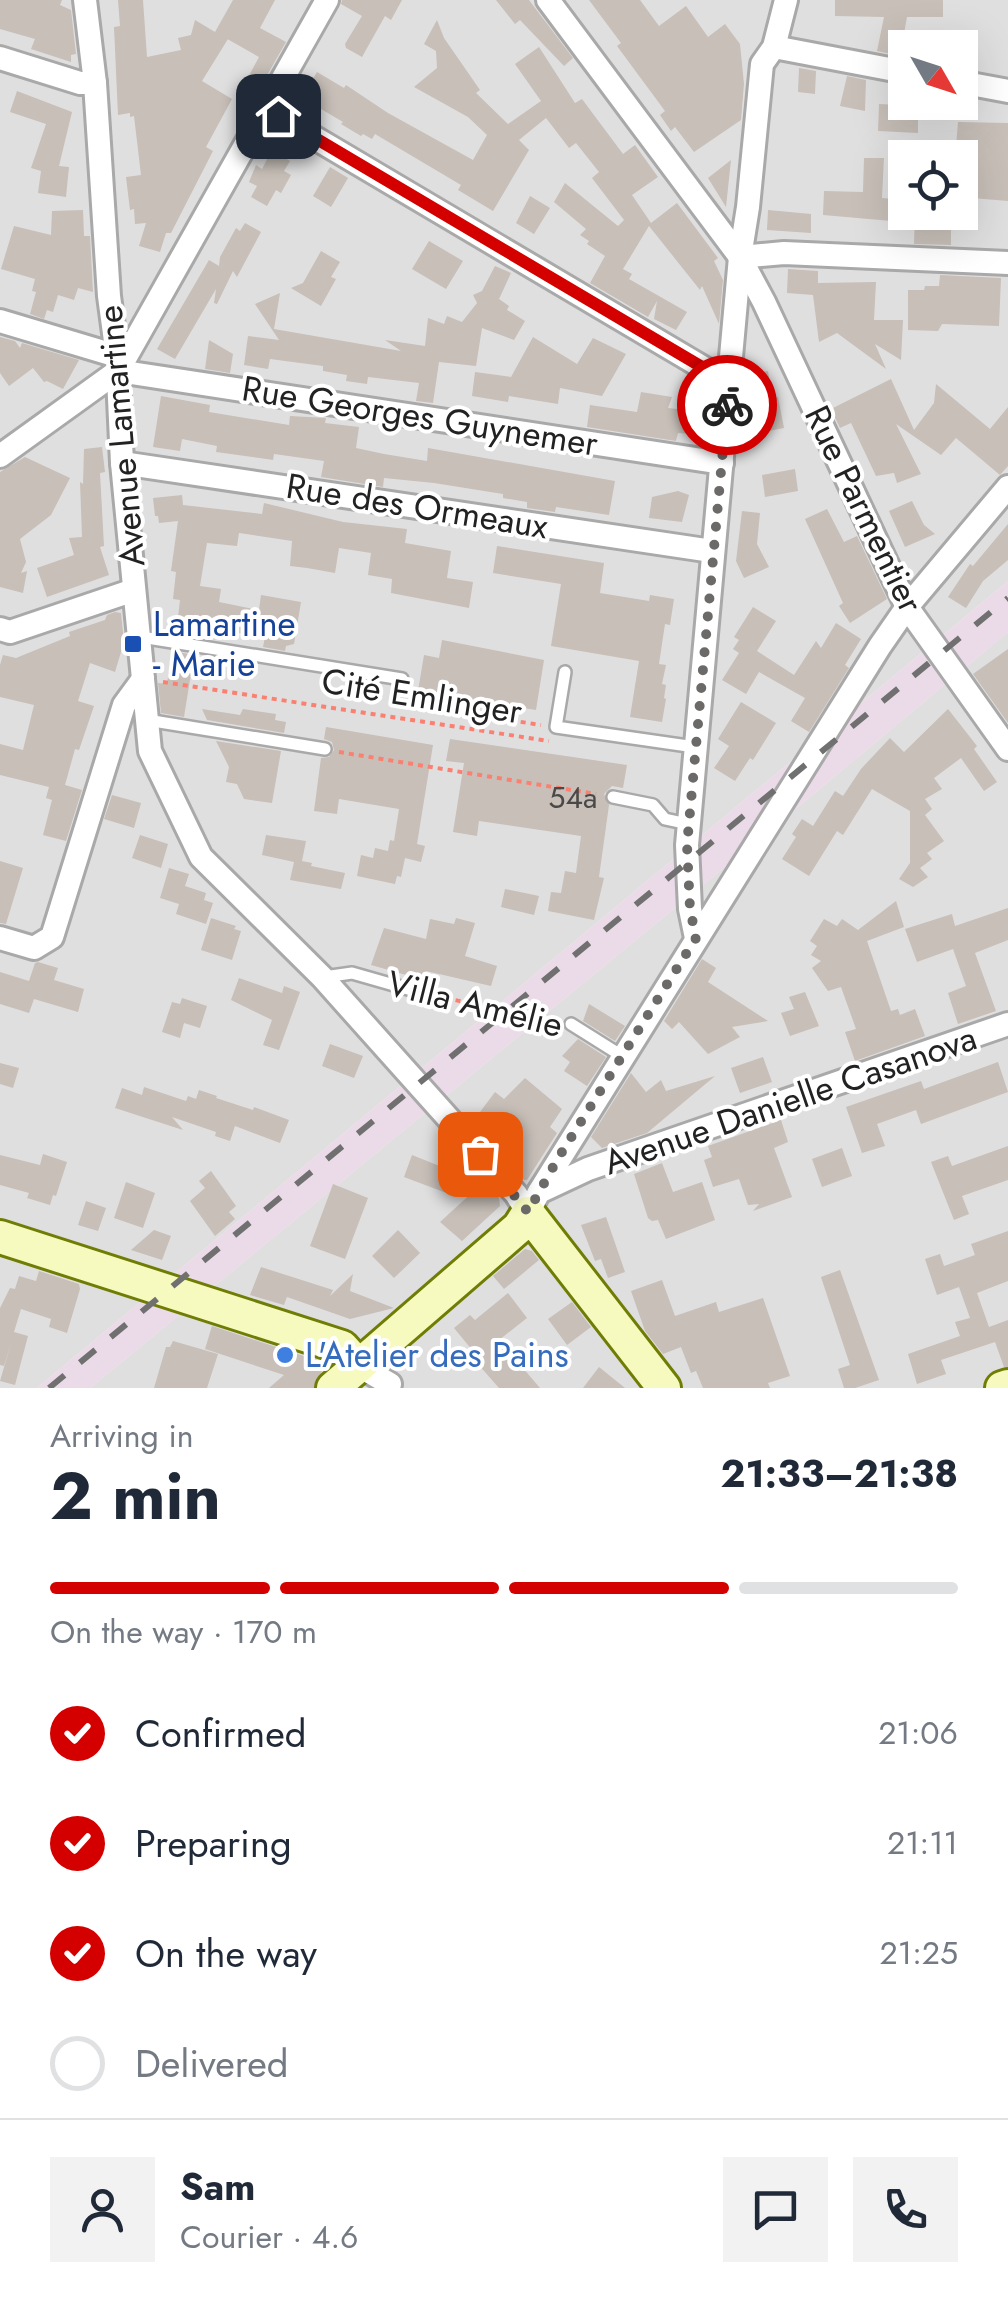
<!DOCTYPE html>
<html lang="en">
<head>
<meta charset="utf-8">
<style>
	:root { --surface:#fff; --page:#f2f2f3; --text:#1f2937; --muted:#747a83; --line:#e0e1e3; --accent:#d40000 }
	body { margin:0; font-family:Jost,sans-serif; background:var(--page); color:var(--text); height:100vh; display:flex; flex-direction:column; font-size:38px; white-space:nowrap }
	* { box-sizing:border-box; margin:0 }
	p { font-size:32px; color:var(--muted) }
	.icon { flex:none; width:55px; height:55px; fill:none; stroke:currentColor; stroke-width:2; stroke-linecap:round; stroke-linejoin:round }
	.map { position:relative; height:1388px; overflow:hidden }
	.drawer { display:flex; flex-direction:column; background:var(--surface); flex:1 }
	.drawer>* { flex:none }
	.needle { width:65px; rotate:129deg }
	.controls { position:absolute; left:888px; top:30px; display:grid; gap:20px }
	.controls a { display:grid; place-items:center; width:90px; height:90px; border-radius:0px; background:var(--surface); box-shadow:0 10px 40px #0002; font-size:50px }
	.pin { position:absolute; display:grid; place-items:center; width:85px; height:85px; color:#fff; margin:-42px; border-radius:20px; box-shadow:0 5px 15px #0006 }
	.courier { position:absolute; display:grid; place-items:center; width:100px; height:100px; margin:-50px; border:8px solid #d40000; border-radius:50%; background:#fff; color:#222; box-shadow:0 2px 12px #0007 }
	.headline em { font-style:normal; font-weight:700 }
	.headline div { display:flex; flex-direction:column-reverse }
	.headline { display:flex; align-items:center; justify-content:space-between; height:170px; padding:0 50px }
	h1 { font-size:65px; font-weight:700; line-height:75px }
	.bar { display:grid; grid-template-columns:repeat(4,1fr); gap:15px 10px; align-content:center; height:120px; padding:0 50px }
	.bar i { height:12px; border-radius:8px; background:var(--line) }
	.bar .on { background:var(--accent) }
	.bar p { grid-column:span 4 }
	.line { display:flex; align-items:center; gap:25px; padding:0 50px; border-top:2px solid var(--line) }
	.line div { flex:1 }
	.round { display:grid; place-items:center; flex:none; width:105px; height:105px; border-radius:0px; background:var(--page) }
	ol { padding:0 50px; list-style:none }
	li { display:flex; align-items:center; gap:30px; height:110px }
	li p { margin-inline-start:auto }
	li .icon { padding:10px; border-radius:50%; background:var(--accent); color:#fff; stroke-width:4 }
	li:last-child { color:var(--muted) }
	li i { width:55px; height:55px; border:5px solid var(--line); border-radius:50% }
	.map>svg:first-child { display:block }
	.residential { fill:#e0dfdf; fill-rule:evenodd }
	.industrial { fill:#ebdbe8 }
	.building { fill:#c7bfb8 }
	.lines { fill:none; stroke-linecap:round; stroke-linejoin:round }
	.lane-casing { stroke:#a9a9a9; stroke-width:16 }
	.street-casing { stroke:#a9a9a9; stroke-width:28 }
	.secondary-casing { stroke:#707d05; stroke-width:38 }
	.path { stroke:#fa8072; stroke-width:4; stroke-dasharray:5 5; stroke-linecap:butt }
	.lane { stroke:#fff; stroke-width:11 }
	.street { stroke:#fff; stroke-width:22 }
	.secondary { stroke:#f7fabf; stroke-width:32 }
	.rail { stroke:#707070; stroke-width:6; stroke-dasharray:20 20; stroke-linecap:butt }
	.done { stroke:#6b6a68; stroke-width:10; stroke-dasharray:0 18 }
	.route { stroke:#d40000; stroke-width:12 }
	.transit-dot { fill:#1a4fb4; stroke:#fff; stroke-width:4 }
	.shop-dot { fill:#3f7fe0; stroke:#fff; stroke-width:4 }
	.labels { text-anchor:middle; dominant-baseline:central; stroke-width:8; stroke-linejoin:round; paint-order:stroke }
	.number-label { font-size:30px; fill:#4b4948 }
	.street-label { font-size:35px; fill:#222; stroke:#fff }
	.transit-label { font-size:35px; fill:#164399; stroke:#fff; text-anchor:start }
	.shop-label { font-size:35px; fill:#366cbe; stroke:#fff; text-anchor:start }
</style>
</head>
<body>
<div class="map">
<svg width="1008" height="1388" viewBox="0 0 1008 1388">
	<rect width="100%" height="100%" fill="#f2efe9"/>
	<g class="residential">
		<path d="M 0,0 L 1008,0 L 1008,581 L 37,1388 L 0,1388 ZM 905,48 L 960,48 L 960,102 L 905,102 ZM 905,158 L 960,158 L 960,212 L 905,212 Z"/>
		<polygon points="1008,632 1008,1388 90,1388 816,792"/>
	</g>
	<polygon class="industrial" points="1008,581 1008,632 816,792 90,1388 37,1388"/>
	<g class="building">
		<polygon points="0,0 62,0 60,5 71,10 76,54 71,55 71,62 31,49 35,39 0,29"/>
		<polygon points="118,0 143,0 147,57 181,50 178,38 191,35 195,20 215,32 233,0 275,0 260,28 286,42 250,105 237,98 259,57 222,36 228,39 202,81 232,99 206,147 213,151 171,233 166,233 160,252 139,246 146,223 135,224 134,209 130,210 126,177 141,175 134,116 130,117 130,113 118,115 114,27 120,26"/>
		<polygon points="342,0 402,0 391,20 385,16 362,57 346,48 345,44 362,16 341,4"/>
		<polygon points="496,0 529,0 573,58 564,66 520,20 515,24"/>
		<polygon points="589,0 640,0 659,26 686,6 708,37 725,24 740,44 744,84 741,120 694,152 675,127 671,131 660,115 665,111 617,46 621,43"/>
		<polygon points="835,0 943,0 943,17 907,17 900,56 877,51 884,17 835,16"/>
		<polygon points="437,20 444,38 480,90 476,93 508,124 541,101 515,64 539,47 575,103 582,99 623,154 635,145 658,177 632,195 651,223 677,203 718,258 714,261 723,280 719,324 702,286 700,290 649,226 623,269 632,274 629,279 687,312 676,330 654,319 657,301 648,317 590,283 605,256 587,244 589,241 580,235 586,229 554,202 565,183 618,226 624,220 592,178 599,172 576,143 569,148 546,118 519,140 529,150 493,211 458,190 461,185 375,134 372,139 363,134 361,136 341,124 343,122 316,106 304,94 317,72 344,88 346,85 388,113 473,160 487,135 468,117 414,87 437,68 436,51 424,44"/>
		<polygon points="799,68 816,71 815,94 798,92"/>
		<polygon points="847,76 866,80 865,111 840,106"/>
		<polygon points="17,91 72,112 59,166 69,167 66,197 38,193 41,171 31,168 46,124 10,112"/>
		<polygon points="879,104 918,106 918,133 878,131"/>
		<polygon points="958,122 1008,123 1008,201 960,197 960,158 955,158"/>
		<polygon points="272,150 290,161 284,171 291,175 281,193 276,190 267,206 251,197 257,186 249,182 256,165 262,169"/>
		<polygon points="864,158 884,158 882,198 904,200 903,222 823,215 824,191 863,192"/>
		<polygon points="731,160 726,207 708,178"/>
		<polygon points="330,167 348,178 331,207 313,196"/>
		<polygon points="530,196 550,208 534,234 516,223"/>
		<polygon points="83,210 84,236 90,236 93,292 78,288 74,300 58,295 53,312 47,310 44,319 30,314 36,292 32,291 35,279 1,269 14,226 51,235 52,211"/>
		<polygon points="768,210 811,214 811,233 767,230"/>
		<polygon points="915,212 951,212 951,245 914,244"/>
		<polygon points="245,223 261,232 237,277 233,271 217,304 214,303 216,289 175,359 157,349 209,260 219,266 220,257 236,228 240,231"/>
		<polygon points="429,241 463,261 446,289 412,269"/>
		<polygon points="321,251 340,262 331,277 336,279 321,306 291,288 303,283"/>
		<polygon points="495,266 511,273 499,299 509,306 507,310 525,321 514,340 482,328 476,366 439,362 433,403 416,401 419,383 368,377 367,384 346,381 347,375 323,371 323,366 270,359 268,369 244,365 248,336 279,340 255,304 280,293 274,329 401,351 385,340 425,346 428,318 444,324 447,316 462,322 477,303 473,295 482,291"/>
		<polygon points="788,269 818,271 818,283 876,282 874,320 903,320 901,360 875,344 886,369 837,333 819,342 813,295 787,293"/>
		<polygon points="940,275 1001,278 999,326 942,324 938,331 908,330 908,290 924,290 925,286 939,286"/>
		<polygon points="0,337 15,341 20,348 22,343 79,360 63,389 47,381 44,382 33,368 9,386 0,373"/>
		<polygon points="533,337 577,364 593,338 626,354 602,396 560,388 558,404 509,396 508,402 472,396 475,372 511,377"/>
		<polygon points="209,340 233,354 230,373 205,369"/>
		<polygon points="768,371 772,398 778,397 784,428 758,433 750,405 753,401 749,374"/>
		<polygon points="891,379 914,430 934,403 936,384 990,429 1008,407 1008,466 1000,475 956,438 941,455 896,424 921,474 897,483 894,473 876,476 851,423 840,428 831,409"/>
		<polygon points="641,392 672,397 668,408 695,411 691,434 678,433 676,441 587,427 590,405 637,412"/>
		<polygon points="161,396 210,405 209,412 289,425 290,416 326,418 325,423 359,427 356,448 384,454 427,461 428,448 615,481 609,515 556,507 555,512 527,508 527,502 503,498 503,494 434,483 384,478 383,487 321,477 324,461 274,454 273,460 216,452 217,446 182,439 180,451 153,447"/>
		<polygon points="102,447 105,472 100,473 104,546 100,547 109,575 47,597 37,568 74,555 69,538 82,537 80,482 83,484 84,449"/>
		<polygon points="25,457 70,478 51,515 20,539 26,562 21,573 27,571 23,593 0,587 0,472"/>
		<polygon points="795,469 798,491 765,497 762,475"/>
		<polygon points="678,491 689,495 682,522 649,518 652,497"/>
		<polygon points="182,495 183,505 262,514 264,503 343,522 407,529 405,543 451,551 447,578 473,582 469,608 391,593 392,579 368,575 371,553 339,548 335,573 307,568 290,566 292,541 239,533 237,546 207,543 200,586 221,589 219,602 259,610 261,595 301,602 294,644 286,646 285,651 263,647 265,637 220,630 219,640 181,634 183,618 178,617 180,600 173,599 176,572 171,571 178,521 159,523 158,516 155,516 153,498"/>
		<polygon points="912,501 924,525 935,534 905,547 889,511"/>
		<polygon points="827,509 844,542 857,536 887,599 850,623 839,606 843,603 805,519"/>
		<polygon points="742,511 760,513 757,544 769,567 744,578 736,561"/>
		<polygon points="1008,524 1008,560 983,581 966,608 948,597 970,564 973,566"/>
		<polygon points="497,546 604,563 600,593 649,601 650,595 674,599 670,625 665,624 659,664 666,665 662,684 666,685 664,698 666,699 662,722 630,717 639,661 551,646 561,584 493,573"/>
		<polygon points="753,607 776,621 757,651 794,675 816,641 821,648 836,623 861,639 845,665 849,668 809,732 791,721 805,698 759,672 746,694 722,680 739,653 733,649 739,640 734,637"/>
		<polygon points="115,612 121,613 124,642 115,672 90,663 78,701 94,706 79,750 75,749 65,785 82,790 66,841 43,835 52,800 46,798 49,787 0,775 0,744 23,750 34,705 0,697 0,665 3,655 16,658 70,636 69,632 105,620 107,615"/>
		<polygon points="442,640 544,660 536,710 418,691 424,655 439,658"/>
		<polygon points="1008,649 1008,723 973,674"/>
		<polygon points="178,652 194,655 184,717 161,713 158,683 167,684 171,656 177,657"/>
		<polygon points="741,702 776,723 753,760 750,758 735,781 714,768 729,746 718,739"/>
		<polygon points="202,709 240,715 243,709 276,714 275,720 286,722 284,733 207,720"/>
		<polygon points="948,709 977,746 974,749 997,782 984,791 961,758 934,778 942,789 925,799 932,809 925,815 944,841 927,853 932,859 920,868 928,877 913,887 899,879 910,863 910,811 872,789 843,835 837,831 809,876 782,859 796,837 792,834 802,819 813,826 835,791 843,796 861,769 890,738 904,752"/>
		<polygon points="326,727 433,745 417,844 425,846 421,862 405,858 401,877 397,876 395,884 357,876 361,855 373,858 375,848 388,851 390,840 394,841 399,809 339,799 337,814 314,811 321,758 329,757 334,750 332,742 324,739"/>
		<polygon points="450,739 627,765 623,788 612,786 604,794 609,805 599,877 604,878 594,920 548,911 551,892 561,893 565,871 576,873 581,836 479,821 477,836 453,832 464,763 446,761"/>
		<polygon points="216,741 281,751 272,803 244,799 237,784 226,782 229,767"/>
		<polygon points="112,795 141,803 134,828 104,819"/>
		<polygon points="140,835 168,844 161,868 132,858"/>
		<polygon points="266,835 306,841 302,861 312,863 311,866 345,873 341,889 290,880 294,862 262,855"/>
		<polygon points="0,861 23,868 6,924 0,923"/>
		<polygon points="169,868 189,874 185,886 206,893 204,900 213,903 206,924 176,914 179,904 160,898"/>
		<polygon points="505,889 539,896 534,915 501,907"/>
		<polygon points="896,901 904,927 867,941 891,1011 898,1009 900,1015 915,1009 925,1036 855,1061 845,1032 856,1029 841,987 828,991 812,968 821,961 811,955 817,946 810,941 824,919 837,926 842,919 858,930"/>
		<polygon points="1008,908 1008,940 975,953 996,1011 958,1024 948,993 966,986 953,949 917,962 905,929 952,914 955,926"/>
		<polygon points="211,918 236,926 234,929 241,931 232,960 201,950"/>
		<polygon points="456,918 475,923 465,956 497,966 491,986 426,971 424,980 371,965 384,928 426,939 430,919 454,924"/>
		<polygon points="702,959 716,968 708,982 768,1021 732,1027 740,1037 708,1054 679,1022 672,1029 664,1021"/>
		<polygon points="38,962 58,968 54,980 84,989 78,1012 34,999 29,1013 0,1004 0,972 29,981 35,963"/>
		<polygon points="239,978 282,993 284,986 300,992 279,1050 263,1045 272,1020 231,1000"/>
		<polygon points="805,992 819,1026 790,1036 781,1013 794,1009 789,997"/>
		<polygon points="182,998 207,1006 200,1028 184,1023 180,1038 162,1032 172,1002 180,1004"/>
		<polygon points="589,1004 625,1026 615,1041 583,1021"/>
		<polygon points="578,1039 606,1057 587,1086 564,1071 570,1062 562,1056"/>
		<polygon points="330,1044 363,1056 354,1078 322,1066"/>
		<polygon points="763,1057 772,1082 740,1093 731,1068"/>
		<polygon points="998,1062 1008,1092 921,1124 916,1110 877,1124 885,1146 862,1153 846,1107 921,1081 924,1089"/>
		<polygon points="0,1063 19,1068 13,1088 0,1084"/>
		<polygon points="631,1073 646,1092 661,1080 666,1091 715,1076 647,1133 602,1148 591,1137"/>
		<polygon points="525,1078 562,1109 550,1127 557,1133 527,1180 524,1180 474,1120 495,1092 504,1099"/>
		<polygon points="144,1087 186,1101 188,1096 196,1099 199,1090 217,1096 216,1098 253,1110 254,1107 289,1120 280,1143 235,1126 230,1141 215,1136 216,1132 172,1117 183,1130 115,1108 122,1088 142,1095"/>
		<polygon points="781,1120 788,1142 774,1148 792,1197 753,1211 759,1204 748,1205 739,1179 713,1187 704,1160 712,1157 708,1146"/>
		<polygon points="1008,1146 1008,1180 962,1196 969,1214 954,1220 931,1162 948,1156 952,1166"/>
		<polygon points="842,1148 852,1176 822,1187 812,1159"/>
		<polygon points="43,1154 67,1162 56,1196 53,1195 50,1205 27,1198 29,1193 0,1185 0,1155 40,1165"/>
		<polygon points="412,1155 457,1173 449,1194 404,1177"/>
		<polygon points="662,1163 673,1192 702,1182 715,1220 666,1239 658,1220 652,1221 648,1218 634,1174"/>
		<polygon points="211,1171 236,1206 229,1212 235,1219 215,1236 190,1201 205,1188 199,1181"/>
		<polygon points="126,1182 155,1193 143,1228 114,1218"/>
		<polygon points="333,1184 368,1198 345,1259 310,1246"/>
		<polygon points="487,1184 499,1198 500,1206 462,1241 440,1222 476,1189 478,1192"/>
		<polygon points="86,1201 106,1208 98,1231 78,1225"/>
		<polygon points="606,1217 625,1272 608,1278 601,1259 595,1261 581,1225"/>
		<polygon points="154,1230 171,1236 162,1260 131,1250"/>
		<polygon points="398,1230 420,1253 394,1278 372,1256"/>
		<polygon points="1008,1231 1008,1281 977,1293 989,1327 1008,1320 1008,1367 1004,1367 995,1342 941,1360 946,1374 917,1384 908,1354 960,1336 955,1322 970,1318 959,1287 937,1295 925,1259 940,1254 944,1266 975,1255 971,1244"/>
		<polygon points="525,1249 532,1251 539,1260 504,1289 493,1276"/>
		<polygon points="261,1267 333,1290 330,1296 353,1274 350,1291 394,1308 350,1319 287,1297 284,1305 250,1295"/>
		<polygon points="840,1270 879,1380 855,1388 844,1388 838,1369 850,1365 821,1277"/>
		<polygon points="39,1271 79,1284 80,1289 67,1333 49,1327 51,1319 21,1309 14,1332 28,1336 15,1385 0,1381 12,1340 4,1366 0,1365 0,1308 10,1288 15,1289 19,1276 36,1281"/>
		<polygon points="662,1280 675,1316 716,1302 719,1312 763,1298 790,1376 768,1383 770,1388 703,1388 696,1371 691,1373 681,1347 663,1354 645,1331 631,1291"/>
		<polygon points="508,1293 527,1318 499,1340 540,1388 499,1388 470,1355 473,1351 454,1328 470,1315 475,1320"/>
		<polygon points="572,1302 591,1327 567,1345 548,1319"/>
		<polygon points="212,1326 319,1361 322,1371 314,1388 269,1388 284,1375 205,1349"/>
		<polygon points="173,1341 218,1354 207,1388 154,1388 166,1347 170,1347"/>
		<polygon points="599,1367 625,1388 583,1388"/>
	</g>
	<g class="lines">
		<g class="lane-casing">
			<g id="lane">
				<polyline points="141,637 402,679"/>
				<polyline points="565,672 556,727 695,747"/>
				<polyline points="147,720 325,749"/>
				<polyline points="613,797 653,805 665,819 688,824"/>
				<polyline points="324,977 352,973 422,993"/>
				<polyline points="571,1024 622,1056"/>
			</g>
		</g>
		<g class="street-casing">
			<g id="street">
				<polyline points="85,0 95,83 109,296 117,356 122,463 150,751 201,857 322,977 516,1194 528,1213 539,1192 588,1169 1008,1024"/>
				<polyline points="548,0 740,257 764,302 907,607 1008,749"/>
				<polyline points="774,47 905,72"/>
				<polyline points="0,58 80,83 95,83"/>
				<polyline points="960,82 1008,91"/>
				<polyline points="266,109 729,383"/>
				<polyline points="740,257 784,253 1008,263"/>
				<polyline points="0,321 117,356"/>
				<polyline points="118,371 722,463"/>
				<polyline points="0,456 118,371 327,0"/>
				<polyline points="122,463 712,551"/>
				<polyline points="0,629 10,632 134,590"/>
				<polyline points="0,938 34,948 52,937 124,705 143,679"/>
				<polyline points="696,938 690,909 687,845 740,257 748,207 762,64 774,47 786,0"/>
				<polyline points="539,1192 880,646 907,607 1008,487"/>
				<polyline points="359,1366 390,1384"/>
			</g>
		</g>
		<g class="secondary-casing">
			<g id="secondary">
				<polyline points="0,1237 342,1347 359,1366"/>
				<polyline points="333,1388 519,1227 528,1213 664,1388"/>
				<polyline points="1002,1388 1008,1386"/>
			</g>
		</g>
		<g class="path">
			<polyline points="163,682 549,741"/>
			<polyline points="412,705 541,725"/>
			<polyline points="339,752 596,794"/>
			<polyline points="436,996 554,1021"/>
		</g>
		<use href="#lane" class="lane"/>
		<use href="#street" class="street"/>
		<use href="#secondary" class="secondary"/>
		<polyline class="rail" points="49,1388 1008,598"/>
	</g>
	<g class="lines">
		<polyline class="done" points="480,1154 528,1212 557,1160 696,938 690,909 687,845 727,405"/>
		<polyline class="route" points="278,116 729,383 727,405"/>
	</g>
	<rect class="transit-dot" x="123" y="634" width="20" height="20" rx="5"/>
	<circle class="shop-dot" cx="285" cy="1355" r="10"/>
	<g class="labels">
		<g class="number-label">
			<text x="573" y="797">54a</text>
		</g>
		<g class="street-label">
			<text transform="translate(420 416) rotate(9)">Rue Georges Guynemer</text>
			<text transform="translate(121 436) rotate(-95)">Avenue Lamartine</text>
			<text transform="translate(417 506) rotate(9)">Rue des Ormeaux</text>
			<text transform="translate(864 509) rotate(64)">Rue Parmentier</text>
			<text transform="translate(422 696) rotate(9)">Cité Emlinger</text>
			<text transform="translate(475 1004) rotate(14)">Villa Amélie</text>
			<text transform="translate(790 1100) rotate(-19)">Avenue Danielle Casanova</text>
		</g>
		<g class="transit-label">
			<text x="153" y="624">Lamartine<tspan x="153" dy="40">- Marie</tspan></text>
		</g>
		<g class="shop-label">
			<text x="305" y="1355">L'Atelier des Pains</text>
		</g>
	</g>
</svg>
<div class="controls">
<a><svg class="needle" viewBox="-14 -14 28 28"><path d="M0-13l5 13h-10z" fill="#e53935"/><path d="M0 13l5-13h-10z" fill="#747a83"/></svg></a>
<a><svg class="icon" aria-label="locate" viewBox="0 0 24 24"><circle cx="12" cy="12" r="6"/><path d="M12 2v4M12 18v4M2 12h4M18 12h4"/></svg></a>
</div>
<div class="pin" style="left:480px;top:1154px;background:#ea580c"><svg class="icon" aria-label="bag" viewBox="0 0 24 24"><path d="M5 8h14l-1 12H6zM9 8a3 3 0 0 1 6 0"/></svg></div>
<div class="pin" style="left:278px;top:116px;background:#1f2937"><svg class="icon" aria-label="home" viewBox="0 0 24 24"><path d="M3 11l9-7 9 7M6 9v11h12V9"/></svg></div>
<div class="courier" style="left:727px;top:405px"><svg class="icon" aria-label="bike" viewBox="0 0 24 24"><circle cx="6" cy="16" r="4"/><circle cx="18" cy="16" r="4"/><path d="M6 16l4-8h5l3 8M10 8l3 8H6M13 5h3"/></svg></div>
</div>
<section class="drawer">
<div class="headline"><div><h1>2 min</h1><p>Arriving in</p></div><em>21:33–21:38</em></div>
<div class="bar"><i class="on"></i><i class="on"></i><i class="on"></i><i></i><p>On the way · 170 m</p></div>
<ol>
<li><svg class="icon" aria-label="check" viewBox="0 0 24 24"><path d="M5 12l5 5 9-10"/></svg>Confirmed<p>21:06</p></li>
<li><svg class="icon" aria-label="check" viewBox="0 0 24 24"><path d="M5 12l5 5 9-10"/></svg>Preparing<p>21:11</p></li>
<li><svg class="icon" aria-label="check" viewBox="0 0 24 24"><path d="M5 12l5 5 9-10"/></svg>On the way<p>21:25</p></li>
<li><i></i>Delivered</li>
</ol>
<div class="line" style="height:180px"><a class="round"><svg class="icon" aria-label="person" viewBox="0 0 24 24"><circle cx="12" cy="8" r="4"/><path d="M4 21q1-7 8-7t8 7"/></svg></a><div><b>Sam</b><p>Courier · 4.6</p></div><a class="round"><svg class="icon" aria-label="chat" viewBox="0 0 24 24"><path d="M4 5h16v11H9l-5 4z"/></svg></a><a class="round"><svg class="icon" aria-label="phone" viewBox="0 0 24 24"><path d="M5 4h4l2 5-3 2q2 4 5 5l2-3 5 2v4C11 20 4 13 5 4z"/></svg></a></div>
</section>
</body>
</html>
